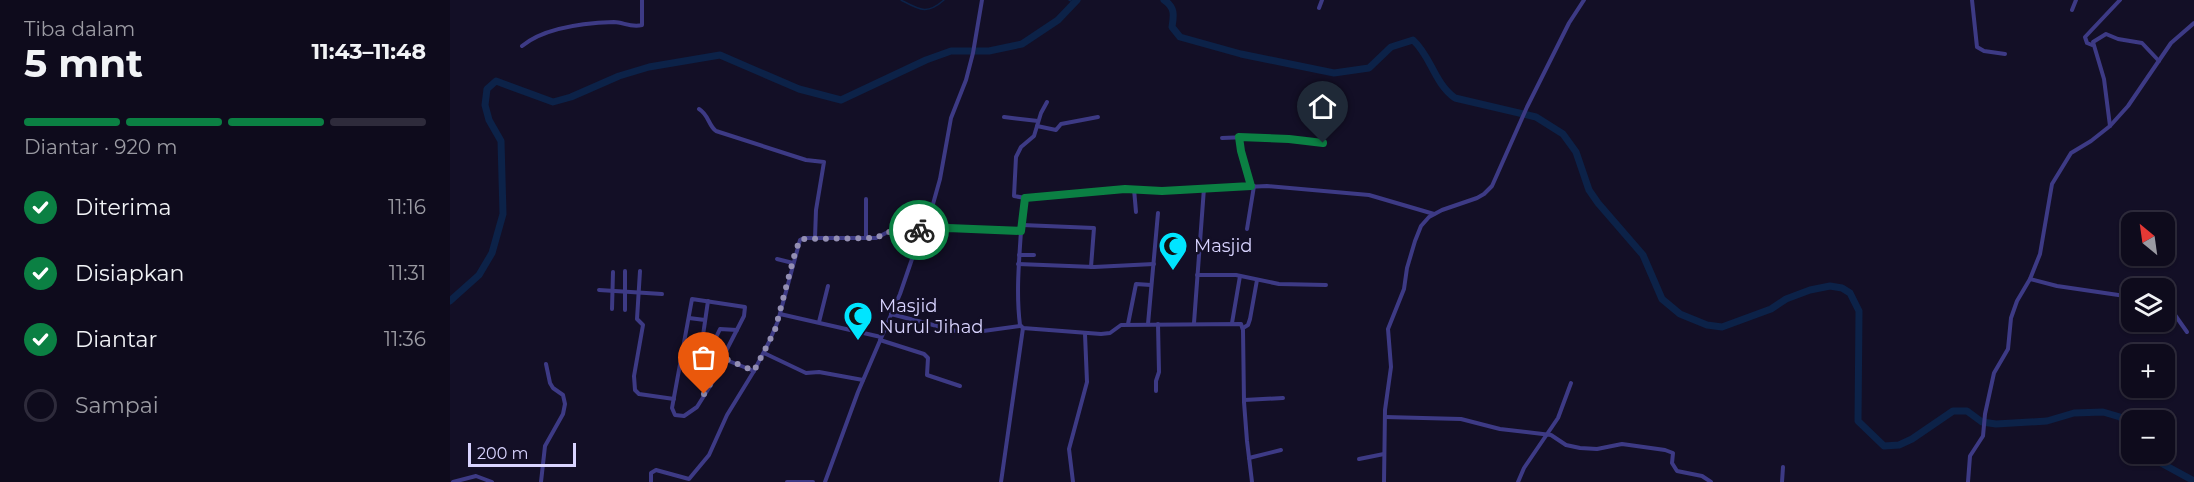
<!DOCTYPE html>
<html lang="id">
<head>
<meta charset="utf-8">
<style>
	:root { --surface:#0e0b1c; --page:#171425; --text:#f1f3f6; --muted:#9b9ba3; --line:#2e2b3b; --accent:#0b8043 }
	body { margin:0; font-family:Montserrat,sans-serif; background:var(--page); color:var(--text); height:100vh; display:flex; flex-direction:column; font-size:22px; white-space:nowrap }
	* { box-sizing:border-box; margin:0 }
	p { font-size:20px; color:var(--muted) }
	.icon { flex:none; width:33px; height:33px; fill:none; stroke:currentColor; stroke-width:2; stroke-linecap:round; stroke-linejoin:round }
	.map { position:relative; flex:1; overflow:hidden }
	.details { display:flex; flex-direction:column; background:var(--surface); width:450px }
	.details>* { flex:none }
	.needle { width:39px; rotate:331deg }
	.buttons { position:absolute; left:1671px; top:212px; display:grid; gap:12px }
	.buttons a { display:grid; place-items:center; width:54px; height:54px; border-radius:12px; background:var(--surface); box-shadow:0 2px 4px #0004,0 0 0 2px var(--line); font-size:30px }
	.scale { position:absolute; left:18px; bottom:15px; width:108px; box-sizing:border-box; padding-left:6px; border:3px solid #d9d4ff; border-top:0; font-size:16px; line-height:21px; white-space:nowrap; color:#d9d4ff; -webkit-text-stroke:4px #130f26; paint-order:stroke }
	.pin { position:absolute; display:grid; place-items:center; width:51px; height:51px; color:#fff; margin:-62px -26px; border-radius:50% 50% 50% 0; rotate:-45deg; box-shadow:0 0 6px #0007 }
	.pin .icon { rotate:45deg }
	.courier { position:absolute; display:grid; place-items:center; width:60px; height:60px; margin:-30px; border:4px solid #0b8043; border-radius:50%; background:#fff; color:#222; box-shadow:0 2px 8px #0007 }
	.overview em { font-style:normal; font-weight:700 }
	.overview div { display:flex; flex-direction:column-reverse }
	.overview { display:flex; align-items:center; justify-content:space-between; height:102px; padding:0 24px }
	h1 { font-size:39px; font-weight:700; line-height:45px }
	.bar { display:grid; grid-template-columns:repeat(4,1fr); gap:9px 6px; align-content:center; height:72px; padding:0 24px }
	.bar i { height:8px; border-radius:4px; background:var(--line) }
	.bar .on { background:var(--accent) }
	.bar p { grid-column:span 4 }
	ol { padding:0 24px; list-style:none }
	li { display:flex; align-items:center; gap:18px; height:66px }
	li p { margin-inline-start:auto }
	li .icon { padding:6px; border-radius:50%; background:var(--accent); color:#fff; stroke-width:4 }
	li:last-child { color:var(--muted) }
	li i { width:33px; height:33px; border:3px solid var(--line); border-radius:50% }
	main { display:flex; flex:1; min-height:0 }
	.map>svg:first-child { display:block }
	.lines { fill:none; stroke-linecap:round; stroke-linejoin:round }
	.stream { stroke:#0c2248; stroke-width:1.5 }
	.river { stroke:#0c2248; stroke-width:7 }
	.minor { stroke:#3d3a85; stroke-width:4 }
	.done { stroke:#948fb3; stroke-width:6; stroke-dasharray:0 10.8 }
	.route { stroke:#0b8043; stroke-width:8 }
	.labels { text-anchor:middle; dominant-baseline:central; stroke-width:5; stroke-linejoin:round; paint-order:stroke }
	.poi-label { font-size:18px; fill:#d9d4ff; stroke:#130f26; text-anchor:start }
</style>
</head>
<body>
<main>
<section class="details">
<div class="overview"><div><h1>5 mnt</h1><p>Tiba dalam</p></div><em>11:43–11:48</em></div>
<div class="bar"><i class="on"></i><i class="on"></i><i class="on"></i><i></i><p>Diantar · 920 m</p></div>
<ol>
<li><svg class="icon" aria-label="check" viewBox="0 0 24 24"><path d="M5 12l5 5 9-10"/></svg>Diterima<p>11:16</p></li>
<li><svg class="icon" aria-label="check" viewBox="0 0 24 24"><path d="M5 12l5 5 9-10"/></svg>Disiapkan<p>11:31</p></li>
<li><svg class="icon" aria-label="check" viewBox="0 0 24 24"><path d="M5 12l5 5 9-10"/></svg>Diantar<p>11:36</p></li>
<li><i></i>Sampai</li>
</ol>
</section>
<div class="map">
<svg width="1744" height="482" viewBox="0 0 1744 482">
	<rect width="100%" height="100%" fill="#130f26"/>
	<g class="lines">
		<g class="stream">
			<path d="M 451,0 C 470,10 477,15 494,0"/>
			<polyline points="619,0 625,3"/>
		</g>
		<g class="river">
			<path d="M 714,0 C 725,7 724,15 722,27 L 730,37 L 791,54 L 884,73 L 919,68 L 941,47 L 963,40 C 981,56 984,83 1005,98 L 1086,117 L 1113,134 L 1126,152 L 1139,190 L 1148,203 L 1193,255 L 1212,299 L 1230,314 L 1257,325 L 1272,327 L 1321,309 L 1336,299 L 1360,290 L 1380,286 L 1392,288 L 1400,293 L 1409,311 L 1408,421 L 1434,446 L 1449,445 L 1462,439 L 1503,411 L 1517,411 L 1532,422 L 1546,424 L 1597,421 L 1624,413 L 1653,412 L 1670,417 L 1682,427"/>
			<polyline points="0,301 29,275 42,253 53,214 51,141 39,120 35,105 37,89 46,81 103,102 121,97 169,76 199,67 270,55 349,89 391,100 476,60 501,51 539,51 572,44 608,20 627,0"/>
			<polyline points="1701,453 1711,463 1744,481"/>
		</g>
		<g class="minor">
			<polyline points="1522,0 1527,47 1534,51 1555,54"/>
			<polyline points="869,8 872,0"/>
			<polyline points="1622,10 1626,0"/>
			<polyline points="1642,45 1637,43 1635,37 1670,0"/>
			<path d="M 72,46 C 95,27 134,23 164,22 C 173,22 181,28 192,25 L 192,0"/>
			<path d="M 249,109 C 259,115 258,125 266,131 L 356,160 L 374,162 L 366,210 L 365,238"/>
			<polyline points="554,117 588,121"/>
			<polyline points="587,126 606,130 611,124 648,117"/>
			<polyline points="1660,126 1654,79 1643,42 1656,34 1668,39 1692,43 1709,61"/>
			<polyline points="789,137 791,151 801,186"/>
			<path d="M 772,138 C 806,136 839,138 873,143"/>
			<polyline points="684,189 686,212"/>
			<polyline points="575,198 564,196 566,157 571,147 584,136 591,113 597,102"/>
			<polyline points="572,225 644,228 641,267"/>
			<polyline points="797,229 804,186"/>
			<polyline points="571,231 575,198 675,189 712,191 817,186 919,195 984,214"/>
			<polyline points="416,238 416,199"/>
			<polyline points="569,255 584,255"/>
			<polyline points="327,259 343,263"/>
			<polyline points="568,264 644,267 704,264"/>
			<polyline points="175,271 175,310"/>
			<polyline points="190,271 187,319 193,325 184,376 185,390 189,394 224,399"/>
			<polyline points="747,275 786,275 829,284 876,285"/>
			<polyline points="1580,279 1607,286 1682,297"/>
			<polyline points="149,290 212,294"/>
			<polyline points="1714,308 1725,315 1737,332"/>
			<polyline points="162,309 163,272"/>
			<polyline points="330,314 431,337"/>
			<polyline points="441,314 510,332 526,332 570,326"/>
			<polyline points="239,318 255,320"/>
			<polyline points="369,322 378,286"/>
			<polyline points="744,323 754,188"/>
			<polyline points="782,323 790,276"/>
			<polyline points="678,324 686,284 701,285"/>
			<polyline points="698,324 708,213"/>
			<polyline points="793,328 798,325 800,319 807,280"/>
			<polyline points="430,340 474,354 478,358 477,375 510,386"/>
			<polyline points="236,344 304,371"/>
			<polyline points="251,349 258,301"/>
			<polyline points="259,352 270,329 287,330"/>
			<polyline points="314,353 356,373 369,372 413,380"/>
			<polyline points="273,357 294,316 295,307 242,299 222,408 225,415 234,416 247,407 277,359"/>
			<polyline points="232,360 268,373"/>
			<polyline points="706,391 706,381 709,372 708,324"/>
			<polyline points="794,400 833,398"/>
			<polyline points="935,417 1011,419 1050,429 1101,435 1116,445 1130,448 1147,449 1172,444 1215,450 1223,453 1222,463 1227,471 1252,476 1261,482"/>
			<polyline points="799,458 831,450"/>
			<polyline points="909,459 934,454"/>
			<polyline points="3,482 26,476 42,482"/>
			<polyline points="91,482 95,446 113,414 115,404 113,395 103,388 100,383 96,364"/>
			<path d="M 201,482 L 201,473 L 206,470 L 239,479 L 259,455 L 277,415 L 304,371 L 319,342 L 328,321 L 350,240 L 354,238 L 426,238 L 438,232 L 498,228 L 571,231 C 569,262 566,294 570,325 L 573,328 L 651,334 L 660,333 L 671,325 L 791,324 L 793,330 L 794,402 L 797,441 L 802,482"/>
			<polyline points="337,482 363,482"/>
			<polyline points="375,482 408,392 450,294 462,259 476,229 490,179 501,118 516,80 523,53 532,0"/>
			<polyline points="551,482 573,328"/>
			<polyline points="623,482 619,449 637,382 635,334"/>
			<polyline points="934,482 935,410 941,367 938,329 954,289 957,268 965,241 971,226 979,217 992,210 1027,198 1034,194 1042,186 1077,107 1119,23 1134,0"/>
			<polyline points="1068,482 1074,468 1108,418 1121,383"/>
			<polyline points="1332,482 1333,467"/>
			<polyline points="1518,482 1520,456 1533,436 1535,414 1544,373 1558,349 1561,318 1567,301 1580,279 1590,254 1602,184 1621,153 1641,141 1660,126 1678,106 1721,43 1744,23"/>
		</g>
	</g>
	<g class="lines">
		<polyline class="done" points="254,394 276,359 304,371 325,330 346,249 351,239 426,238 438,232 469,230"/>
		<polyline class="route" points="469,230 498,228 571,231 575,198 675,189 712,191 801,186 791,151 789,137 839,139 873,143"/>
	</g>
	<defs>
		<g id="mosque-pin" transform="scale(1.5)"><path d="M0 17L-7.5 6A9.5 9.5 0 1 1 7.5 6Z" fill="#00e5ff" stroke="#130f26"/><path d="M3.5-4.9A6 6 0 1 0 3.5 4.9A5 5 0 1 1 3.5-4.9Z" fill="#111"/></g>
	</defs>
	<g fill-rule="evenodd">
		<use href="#mosque-pin" x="723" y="246"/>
		<use href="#mosque-pin" x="408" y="316"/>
	</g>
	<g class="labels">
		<g class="poi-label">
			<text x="744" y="246">Masjid</text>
			<text x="429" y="306">Masjid<tspan x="429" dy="21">Nurul Jihad</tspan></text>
		</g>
	</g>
</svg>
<div class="buttons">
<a><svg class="needle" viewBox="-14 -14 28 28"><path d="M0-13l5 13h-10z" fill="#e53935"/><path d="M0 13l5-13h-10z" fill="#9b9ba3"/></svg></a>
<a><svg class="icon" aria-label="layers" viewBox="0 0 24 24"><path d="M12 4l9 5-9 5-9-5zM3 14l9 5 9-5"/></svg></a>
<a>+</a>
<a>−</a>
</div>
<div class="scale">200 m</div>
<div class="pin" style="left:254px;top:394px;background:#ea580c"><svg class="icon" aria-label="bag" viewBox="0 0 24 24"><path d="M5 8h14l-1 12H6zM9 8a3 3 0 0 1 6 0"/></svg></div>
<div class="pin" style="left:873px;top:143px;background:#1f2937"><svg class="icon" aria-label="home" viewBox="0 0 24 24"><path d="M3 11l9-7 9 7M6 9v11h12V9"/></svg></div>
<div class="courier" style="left:469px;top:230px"><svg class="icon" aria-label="bike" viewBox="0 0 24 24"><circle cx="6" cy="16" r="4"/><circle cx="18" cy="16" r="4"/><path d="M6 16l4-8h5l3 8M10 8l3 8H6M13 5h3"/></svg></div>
</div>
</main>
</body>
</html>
